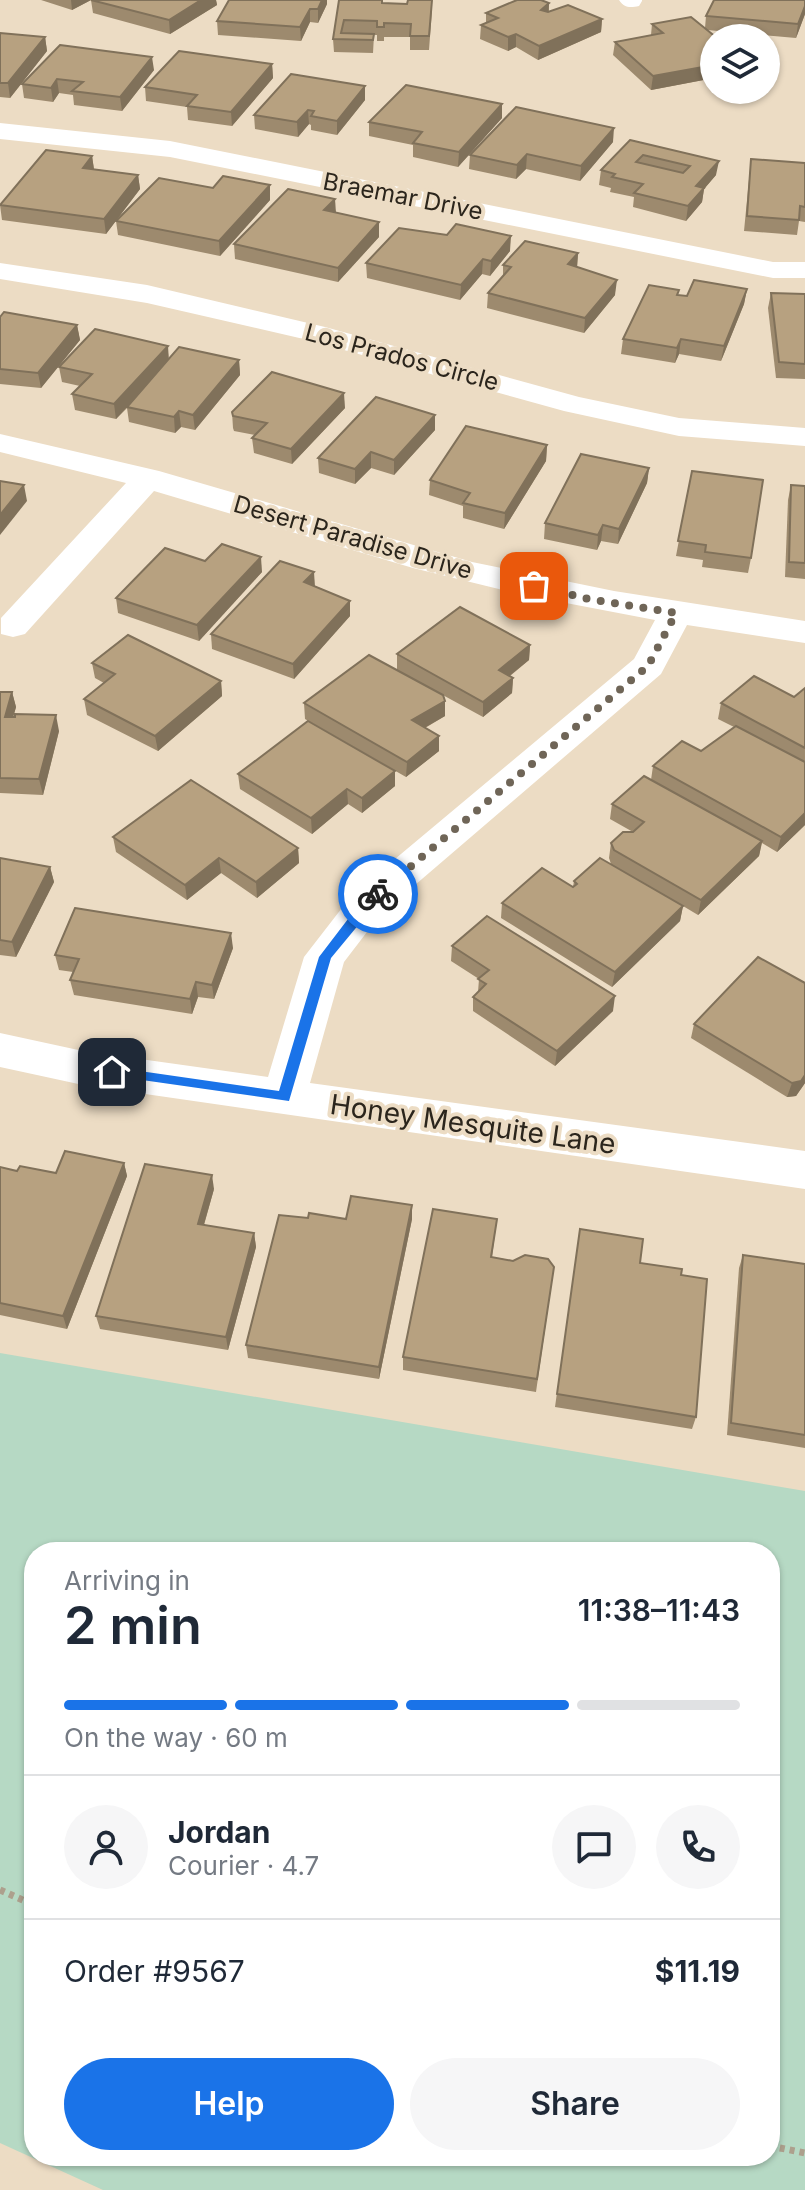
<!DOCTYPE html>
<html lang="en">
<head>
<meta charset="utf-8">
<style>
	:root { --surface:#fff; --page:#f6f6f7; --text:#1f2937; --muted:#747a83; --line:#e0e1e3; --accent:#1a73e8 }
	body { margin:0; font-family:Inter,sans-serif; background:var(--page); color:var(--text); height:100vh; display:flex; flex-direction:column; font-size:30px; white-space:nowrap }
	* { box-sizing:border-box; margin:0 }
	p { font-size:26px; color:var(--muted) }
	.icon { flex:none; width:44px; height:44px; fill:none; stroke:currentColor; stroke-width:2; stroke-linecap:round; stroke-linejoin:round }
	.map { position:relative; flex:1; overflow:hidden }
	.details { position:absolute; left:24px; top:1542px; width:756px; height:624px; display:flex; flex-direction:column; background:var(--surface); border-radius:32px; box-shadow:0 2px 6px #0004 }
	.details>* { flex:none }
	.buttons { position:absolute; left:700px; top:24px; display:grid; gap:16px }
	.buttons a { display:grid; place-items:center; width:80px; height:80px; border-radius:50%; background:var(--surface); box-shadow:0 2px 6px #0004; font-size:40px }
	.pin { position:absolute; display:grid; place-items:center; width:68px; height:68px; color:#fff; margin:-34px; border-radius:16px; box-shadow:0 4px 12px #0006 }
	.courier { position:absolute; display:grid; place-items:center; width:80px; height:80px; margin:-40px; border:6px solid #1a73e8; border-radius:50%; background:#fff; color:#222; box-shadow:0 2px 10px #0007 }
	.head em { font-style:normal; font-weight:600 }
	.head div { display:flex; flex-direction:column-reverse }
	.head { display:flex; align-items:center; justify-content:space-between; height:136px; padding:0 40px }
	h1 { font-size:52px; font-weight:600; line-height:60px }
	.bar { display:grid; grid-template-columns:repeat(4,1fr); gap:12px 8px; align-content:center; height:96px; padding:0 40px }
	.bar i { height:10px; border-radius:6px; background:var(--line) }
	.bar .selected { background:var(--accent) }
	.bar p { grid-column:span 4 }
	.line { display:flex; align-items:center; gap:20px; padding:0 40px; border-top:2px solid var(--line) }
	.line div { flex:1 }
	.round { display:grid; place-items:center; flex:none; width:84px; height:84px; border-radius:42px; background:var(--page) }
	.cta { display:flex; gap:16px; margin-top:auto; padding:16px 40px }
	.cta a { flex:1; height:92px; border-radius:48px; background:var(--accent); color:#fff; font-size:32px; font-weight:600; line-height:92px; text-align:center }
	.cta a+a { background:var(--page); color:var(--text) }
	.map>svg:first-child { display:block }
	.green { fill:#b6d9c4; fill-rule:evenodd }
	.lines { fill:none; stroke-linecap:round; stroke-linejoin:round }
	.path { stroke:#ada08d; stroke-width:7; stroke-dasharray:5 5; stroke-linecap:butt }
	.minor { fill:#fff; fill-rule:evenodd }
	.wall { fill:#9d8a6e }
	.shaded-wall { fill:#80715a }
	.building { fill:#b7a180; stroke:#80715a; stroke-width:2; fill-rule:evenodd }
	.route { fill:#1a73e8 }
	.done { stroke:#6f6557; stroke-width:8; stroke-dasharray:0 14.4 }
	.labels { text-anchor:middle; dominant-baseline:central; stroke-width:8; stroke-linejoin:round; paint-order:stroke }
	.far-street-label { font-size:24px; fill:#2b251c; stroke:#ecdcc4 }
	.street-label { font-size:28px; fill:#2b251c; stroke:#ecdcc4 }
</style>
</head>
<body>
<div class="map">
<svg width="805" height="2190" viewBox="0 0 805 2190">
	<rect width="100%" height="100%" fill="#ecdcc4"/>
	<path class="green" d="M 0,1353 L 805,1491 L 805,2190 L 103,2190 L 0,2143 ZM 34,1552 L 770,1552 L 770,2156 L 34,2156 Z"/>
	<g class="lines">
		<g class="path">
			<polyline points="0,1890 34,1905"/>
			<polyline points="770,2146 805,2153"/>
		</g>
		<g class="minor">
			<path d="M 619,0 L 642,0 L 642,1 L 639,6 C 630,8 624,8 619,0 Z"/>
			<polygon points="0,123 170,141 773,262 805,262 805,278 773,278 170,157 0,139"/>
			<polygon points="0,263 147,285 325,327 579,397 679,418 805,428 805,446 679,436 564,411 308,340 147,303 0,279"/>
			<polygon points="0,434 159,471 472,562 614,591 805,621 805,643 687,625 661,674 380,915 344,962 310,1083 805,1151 805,1189 83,1085 0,1067 0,1033 83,1051 268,1077 304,957 352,895 634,659 655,620 519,594 413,568 154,491 25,634 13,637 1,634 1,618 126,483 0,452"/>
		</g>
	</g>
	<g class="wall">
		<polygon points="41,0 216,0 217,5 170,34 93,13 91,0 72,10"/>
		<polygon points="339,0 383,0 383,4 432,10 429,50 410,50 410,37 384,37 384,41 377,41 377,35 374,35 373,53 334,52 333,39"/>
		<polygon points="805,0 805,14 796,38 707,30 714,38 714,78 651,90 613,55 615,42 651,35 652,24 705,28 706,16"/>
		<polygon points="549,3 549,12 602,19 601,32 538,60 516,47 508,51 480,39 481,25 486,23 486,13"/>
		<polygon points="327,4 318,23 310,22 301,41 218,35 217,21"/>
		<polygon points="0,33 45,37 47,51 10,98 0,97"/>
		<polygon points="60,45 154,70 122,111 74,105 73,95 59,93 53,102 24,98 22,84"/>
		<polygon points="272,64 273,78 232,126 188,120 187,107 146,101 145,87"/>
		<polygon points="365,86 365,100 337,135 311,130 311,125 309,124 298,137 255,129 254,115"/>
		<polygon points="502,118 458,167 413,157 413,145 369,136 369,122"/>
		<polygon points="630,140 716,175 704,189 702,202 686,221 633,207 634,197 610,192 611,188 599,185 601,170"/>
		<polygon points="613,142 580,181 526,169 516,179 469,169 470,155"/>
		<polygon points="92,156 94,169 138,175 140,189 106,234 2,220 0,205"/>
		<polygon points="751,159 805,163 805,222 799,221 797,235 744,231"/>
		<polygon points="270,185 270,200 220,256 118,235 116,221 213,188"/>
		<polygon points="379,222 379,237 338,282 235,259 234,244"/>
		<polygon points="447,235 510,251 490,276 482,274 460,300 367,278 366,263"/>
		<polygon points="578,253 577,267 615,295 584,333 487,308 488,293 503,277 503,265"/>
		<polygon points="747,289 744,304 721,361 679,354 675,363 621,354 623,339 679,290 678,295 687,296"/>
		<polygon points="771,293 805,294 805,379 776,378 768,308"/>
		<polygon points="0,317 77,325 80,340 41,388 0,384"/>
		<polygon points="169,358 239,360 240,375 195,430 181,427 175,433 129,422 127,408 116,419 75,410 72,394 80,386 62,382 59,367"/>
		<polygon points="345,408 292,464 254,453 252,438 255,435 234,431 233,428 232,412"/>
		<polygon points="435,415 435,430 394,475 371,468 355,484 319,473 318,458"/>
		<polygon points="547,445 546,461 504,529 463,518 463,506 429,495 430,480"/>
		<polygon points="649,468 647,483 618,544 601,541 597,550 544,539 545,523"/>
		<polygon points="692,471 751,558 748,573 702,567 703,560 676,556"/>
		<polygon points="791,485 805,486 805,579 785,577 788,500"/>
		<polygon points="205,561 262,572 199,641 118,613 116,598"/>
		<polygon points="315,586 350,601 350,616 294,679 212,649 211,634"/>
		<polygon points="530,645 529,660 510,676 513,678 512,693 483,717 397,670 397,654"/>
		<polygon points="92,663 221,681 222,696 158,751 87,715 84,699 104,683 95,678"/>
		<polygon points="805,688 805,825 777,852 762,843 759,856 698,915 683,906 680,921 612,987 501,918 502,903 573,887 574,881 611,864 609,858 611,843 633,832 610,819 612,804 651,780 653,766 701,751 734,727 718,719 721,703 794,697"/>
		<polygon points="0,692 12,692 16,707 13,717 59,731 43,795 0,793"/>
		<polygon points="445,701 445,716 425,728 439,736 439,751 406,777 305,719 304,703"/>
		<polygon points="395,771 395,786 362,813 348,804 312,834 240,789 238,774"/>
		<polygon points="113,837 298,848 299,863 257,898 221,873 187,900 116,852"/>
		<polygon points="0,858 50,867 54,882 16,957 0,955"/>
		<polygon points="452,946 613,1011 555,1066 473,1011 473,997 478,992 479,979 451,961"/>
		<polygon points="233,948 214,999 198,997 192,1014 74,995 70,980 73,972 59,970 55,955"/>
		<polygon points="805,983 805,1083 796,1096 787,1097 691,1038 694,1024"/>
		<polygon points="124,1163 127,1176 67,1329 0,1315 0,1167 17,1171 56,1173"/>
		<polygon points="214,1189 204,1225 254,1233 256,1247 228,1350 100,1329 96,1316"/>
		<polygon points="308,1218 412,1219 379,1379 248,1358 246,1345"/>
		<polygon points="497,1219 492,1257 554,1267 536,1392 403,1370 403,1357"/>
		<polygon points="580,1229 640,1263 681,1275 696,1417 692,1429 555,1407"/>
		<polygon points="743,1255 805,1264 805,1448 727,1435 739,1268"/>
	</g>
	<g class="shaded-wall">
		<polygon points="71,0 91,0 72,10"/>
		<polygon points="201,0 216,0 217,5 170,34 169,20"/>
		<polygon points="322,0 327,0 327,4 318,23 318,9"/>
		<polygon points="549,3 548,17 541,10"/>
		<polygon points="805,6 805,14 796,38 798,24"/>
		<polygon points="310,9 310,22 301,41 300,27"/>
		<polygon points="602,19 601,32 538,60 539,46"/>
		<polygon points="516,34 516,47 508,51 508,37"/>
		<polygon points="45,37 47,51 10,98 8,83"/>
		<polygon points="152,57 154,70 122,111 120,97"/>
		<polygon points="272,64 273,78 232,126 231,112"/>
		<polygon points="714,65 714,78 651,90 653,76"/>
		<polygon points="57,79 59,93 53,102 51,88"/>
		<polygon points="365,86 365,100 337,135 337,121"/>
		<polygon points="502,104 502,118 458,167 459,152"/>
		<polygon points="308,110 309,124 298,137 297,122"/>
		<polygon points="614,128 613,142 580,181 581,166"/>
		<polygon points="527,154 526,169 516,179 517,165"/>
		<polygon points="92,156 94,170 83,168"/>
		<polygon points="719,161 716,175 704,189 702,202 686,221 688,206 696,186"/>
		<polygon points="138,175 140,189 106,234 104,219"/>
		<polygon points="270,185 270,200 220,256 219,241"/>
		<polygon points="335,199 336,213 324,210"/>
		<polygon points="379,222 379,237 338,282 338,268"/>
		<polygon points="511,236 510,251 490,276 491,261"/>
		<polygon points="578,253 577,268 568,264"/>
		<polygon points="483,259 482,274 460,300 461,285"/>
		<polygon points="617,280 615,295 584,333 585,318"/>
		<polygon points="747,289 744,304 721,361 724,346"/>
		<polygon points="77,325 80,340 41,388 38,373"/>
		<polygon points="681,339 679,354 675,363 677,348"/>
		<polygon points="168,346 169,361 116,419 114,404"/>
		<polygon points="239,360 240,375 195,430 193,415"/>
		<polygon points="344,393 345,408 292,464 291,449"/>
		<polygon points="179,411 181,427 175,433 174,417"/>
		<polygon points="435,415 435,430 394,475 394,460"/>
		<polygon points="547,445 546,461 504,529 505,513"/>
		<polygon points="371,452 371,468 355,484 355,469"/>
		<polygon points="649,468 647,483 618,544 619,529"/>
		<polygon points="24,485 27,501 0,535 0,515"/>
		<polygon points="603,525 601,541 597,550 598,535"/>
		<polygon points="261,557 262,572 199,641 197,625"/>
		<polygon points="314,572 315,587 304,582"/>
		<polygon points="350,601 350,616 294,679 293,664"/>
		<polygon points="530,645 529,660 498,685 499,670"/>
		<polygon points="513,678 512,693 483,717 483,702"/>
		<polygon points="221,681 222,696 158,751 155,736"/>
		<polygon points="12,692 16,707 9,732 5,717"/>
		<polygon points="445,701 445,716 412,735 412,720"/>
		<polygon points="56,715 59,731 43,795 39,779"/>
		<polygon points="439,736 439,751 406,777 407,762"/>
		<polygon points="395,771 395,786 362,813 362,798"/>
		<polygon points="347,789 348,804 312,834 311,818"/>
		<polygon points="805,813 805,825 777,852 781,837"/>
		<polygon points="762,841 759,856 698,915 701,900"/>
		<polygon points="298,848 299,863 257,898 256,882"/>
		<polygon points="219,858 221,873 187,900 185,885"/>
		<polygon points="50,867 54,882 16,957 12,942"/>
		<polygon points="683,906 680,921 612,987 615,972"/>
		<polygon points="231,933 233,948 214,999 212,985"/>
		<polygon points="196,982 198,997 192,1014 190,999"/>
		<polygon points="615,996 613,1011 555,1066 557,1051"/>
		<polygon points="805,1075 805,1083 796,1096 787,1097 792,1083"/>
		<polygon points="124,1163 127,1176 67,1329 63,1316"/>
		<polygon points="212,1175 214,1189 200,1238 198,1224"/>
		<polygon points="412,1205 412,1219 379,1379 379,1367"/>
		<polygon points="254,1233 256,1247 228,1350 226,1337"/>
	</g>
	<g class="building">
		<polygon points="91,0 201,0 169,20"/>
		<polygon points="229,0 322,0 318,9 310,9 300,27 217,21"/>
		<polygon points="339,0 382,0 382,3 407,4 408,0 432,0 429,36 410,36 411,24 384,23 384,27 377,27 377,21 344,20 341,33 374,34 373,40 333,39"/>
		<polygon points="517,0 541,0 549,3 541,10 548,12 568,5 602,19 539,46 516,34 508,37 481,25 498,18 486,13"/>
		<polygon points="714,0 805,0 805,6 798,24 706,16"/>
		<polygon points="691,17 717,38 714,38 714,65 653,76 615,42 663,33 652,24"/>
		<polygon points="0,33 45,37 8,83 0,83"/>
		<polygon points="60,45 152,57 120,97 72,91 83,82 57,79 51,88 22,84"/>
		<polygon points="179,51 272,64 231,112 187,106 197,95 145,87"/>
		<polygon points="291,74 365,86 337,121 311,116 314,111 308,110 297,122 254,115"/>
		<polygon points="406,85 502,104 459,152 413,143 422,132 369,122"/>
		<polygon points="516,107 614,128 581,166 527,154 517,165 470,155"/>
		<path d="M 630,140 L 719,161 L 696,186 L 704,188 L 688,206 L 634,193 L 643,184 L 612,177 L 615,174 L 601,170 ZM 643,155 L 690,166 L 683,173 L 636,162 Z"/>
		<polygon points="46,150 92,156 83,168 138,175 104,219 0,205"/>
		<polygon points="751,159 805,163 805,207 800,206 799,220 747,216"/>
		<polygon points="223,176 270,185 219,241 116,221 159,178 213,188"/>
		<polygon points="288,189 335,199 324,210 379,222 338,268 234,244"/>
		<polygon points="456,224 511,236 491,261 483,259 461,285 366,263 399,228 447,235"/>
		<polygon points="525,241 578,253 568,264 617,280 585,318 488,293 511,267 503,265"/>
		<polygon points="694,280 747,289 724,346 681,339 677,348 623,339 649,285 679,290 677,295 687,296"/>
		<polygon points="771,293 805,294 805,364 779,362"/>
		<polygon points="4,312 77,325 38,373 0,369 0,317"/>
		<polygon points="95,329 168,346 114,404 72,394 92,374 59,367"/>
		<polygon points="179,347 239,360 193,415 179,411 174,417 127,407"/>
		<polygon points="272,372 344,393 291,449 252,438 267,423 233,416 232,412"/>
		<polygon points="376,397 435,415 394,460 371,452 355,469 318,458"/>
		<polygon points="466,426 547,445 505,513 463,503 470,493 430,480"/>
		<polygon points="581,454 649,468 619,529 603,525 598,535 545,523"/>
		<polygon points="692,471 763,480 751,558 705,552 706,545 678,541"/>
		<polygon points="0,481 24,485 0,515"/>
		<polygon points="791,485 805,486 805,563 789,562"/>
		<polygon points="222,544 261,557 197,625 116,598 165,548 205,561"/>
		<polygon points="280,561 314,572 304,582 350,601 293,664 211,634"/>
		<polygon points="460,607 530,645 499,670 513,678 483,702 397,654"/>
		<polygon points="128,635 221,681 155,736 84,699 115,674 92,663"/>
		<polygon points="369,655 443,695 445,701 412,720 439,736 407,762 304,703"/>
		<polygon points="754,676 794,697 805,688 805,748 721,703"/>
		<polygon points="0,692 12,692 5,717 15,717 15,714 56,715 39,779 0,778"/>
		<polygon points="308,721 395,771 362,798 347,789 311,818 238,774"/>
		<polygon points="736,726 805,762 805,813 781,837 653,766 682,741 701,751"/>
		<polygon points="644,776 762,841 701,900 614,850 611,843 623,832 633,832 644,822 612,804"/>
		<polygon points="191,780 298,848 256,882 219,858 185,885 113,837"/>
		<polygon points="0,858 50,867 12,942 0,940"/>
		<polygon points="600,858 683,906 615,972 502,903 542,868 573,887 577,884 574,881"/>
		<polygon points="75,908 231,933 212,985 196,982 190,999 70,980 79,959 55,955"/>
		<polygon points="487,916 615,996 557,1051 473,997 486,984 478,979 489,970 452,946"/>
		<polygon points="758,957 805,983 805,1075 801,1081 792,1083 694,1024"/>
		<polygon points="65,1151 124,1163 63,1316 0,1303 0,1167 17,1171 20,1166 56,1173"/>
		<polygon points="145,1164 212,1175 198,1224 254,1233 226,1337 96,1316"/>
		<polygon points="351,1196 412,1205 379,1367 246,1345 279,1215 308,1218 309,1213 346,1219"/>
		<polygon points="433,1209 497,1219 491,1257 513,1261 525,1255 548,1259 554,1267 537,1379 403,1357"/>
		<polygon points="580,1229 643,1239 640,1263 682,1269 681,1275 707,1279 696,1417 557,1394"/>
		<polygon points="743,1255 805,1264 805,1435 731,1423"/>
	</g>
	<polygon class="route" points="378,890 384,894 331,958 289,1101 107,1075 105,1072 112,1067 279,1091 319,957 361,902"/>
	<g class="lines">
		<polyline class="done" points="378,894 648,666 676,613 589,599 534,586"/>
	</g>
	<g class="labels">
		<g class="far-street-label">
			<text transform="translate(403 196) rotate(11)">Braemar Drive</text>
			<text transform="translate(402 357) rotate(15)">Los Prados Circle</text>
			<text transform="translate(353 537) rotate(16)">Desert Paradise Drive</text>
		</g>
		<g class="street-label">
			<text transform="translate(473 1124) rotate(8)">Honey Mesquite Lane</text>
		</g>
	</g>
</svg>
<div class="buttons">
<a><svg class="icon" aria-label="layers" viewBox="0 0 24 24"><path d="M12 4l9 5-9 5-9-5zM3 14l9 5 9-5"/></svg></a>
</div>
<div class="pin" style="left:534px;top:586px;background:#ea580c"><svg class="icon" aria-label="bag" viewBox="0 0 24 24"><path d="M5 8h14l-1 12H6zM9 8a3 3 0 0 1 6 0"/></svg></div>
<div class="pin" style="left:112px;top:1072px;background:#1f2937"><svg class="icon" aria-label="home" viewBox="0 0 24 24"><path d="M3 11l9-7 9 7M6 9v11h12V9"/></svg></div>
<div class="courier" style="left:378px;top:894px"><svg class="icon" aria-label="bike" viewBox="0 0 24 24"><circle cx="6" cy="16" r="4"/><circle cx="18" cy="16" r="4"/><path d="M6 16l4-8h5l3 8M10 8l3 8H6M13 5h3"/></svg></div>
<section class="details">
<div class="head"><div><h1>2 min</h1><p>Arriving in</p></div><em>11:38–11:43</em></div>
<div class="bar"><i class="selected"></i><i class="selected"></i><i class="selected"></i><i></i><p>On the way · 60 m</p></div>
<div class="line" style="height:144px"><a class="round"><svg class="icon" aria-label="person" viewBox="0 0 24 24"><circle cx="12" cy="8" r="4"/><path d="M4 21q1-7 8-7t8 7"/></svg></a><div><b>Jordan</b><p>Courier · 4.7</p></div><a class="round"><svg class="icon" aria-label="chat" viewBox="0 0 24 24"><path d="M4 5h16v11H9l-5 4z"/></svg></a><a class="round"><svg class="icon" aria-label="phone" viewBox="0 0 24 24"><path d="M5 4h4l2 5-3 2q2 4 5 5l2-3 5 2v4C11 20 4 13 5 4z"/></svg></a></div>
<div class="line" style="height:104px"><div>Order #9567</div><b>$11.19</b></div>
<div class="cta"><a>Help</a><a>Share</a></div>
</section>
</div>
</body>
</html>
